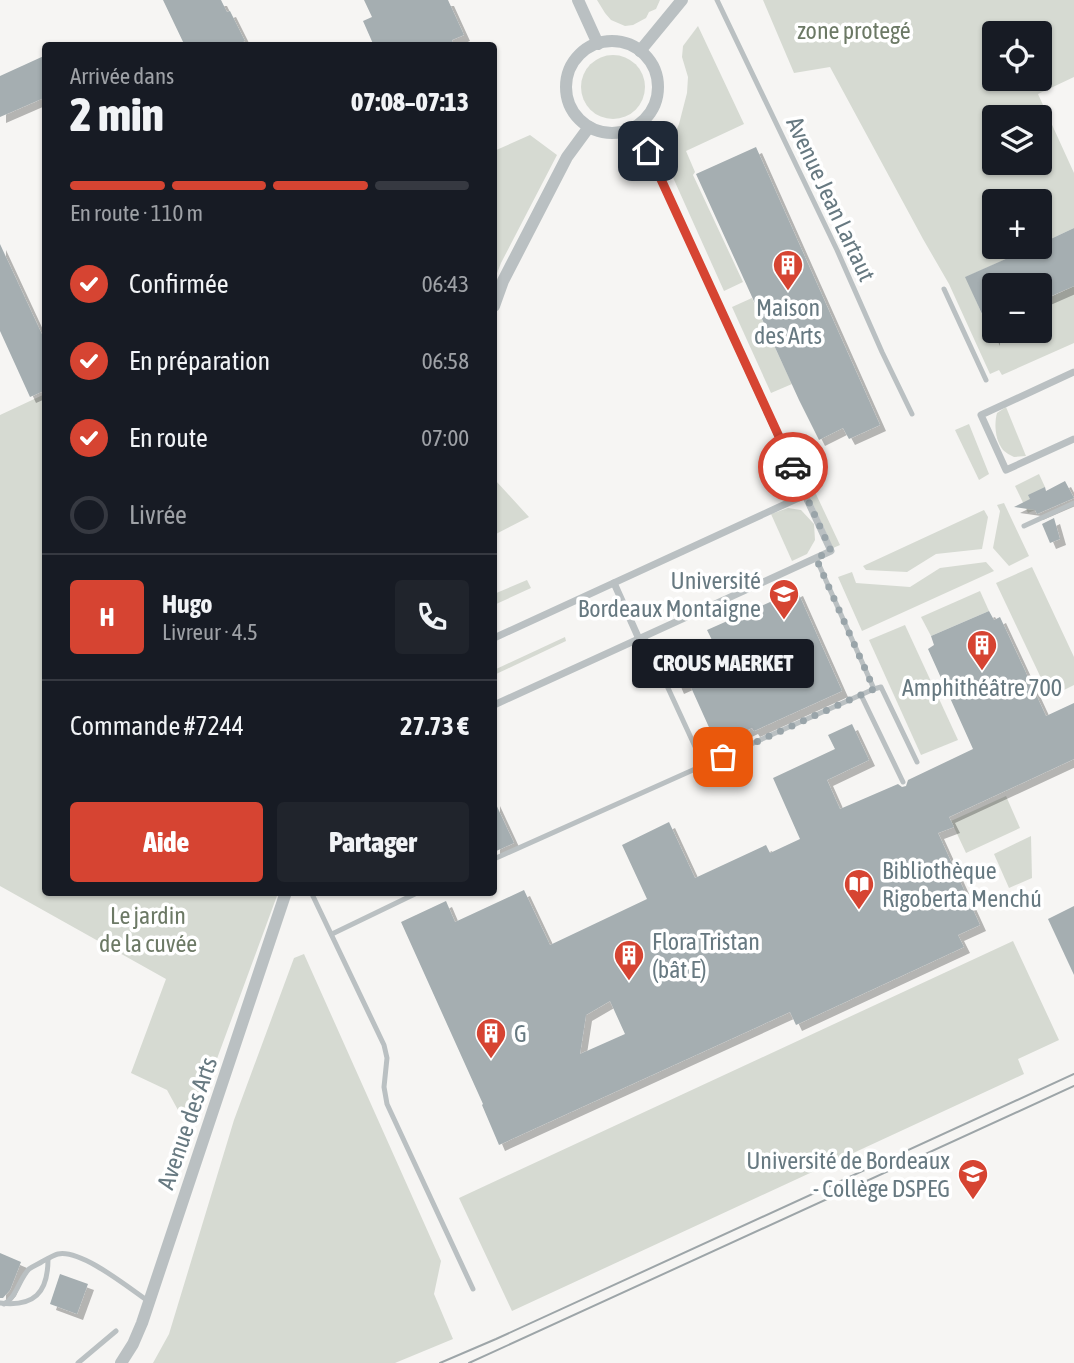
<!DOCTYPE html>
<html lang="fr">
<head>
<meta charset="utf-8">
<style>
	:root { --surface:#171b24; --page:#20242c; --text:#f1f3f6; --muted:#9ea1a6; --line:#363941; --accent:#d64432 }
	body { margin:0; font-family:"Asap Condensed",sans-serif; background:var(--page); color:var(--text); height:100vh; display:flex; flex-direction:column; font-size:26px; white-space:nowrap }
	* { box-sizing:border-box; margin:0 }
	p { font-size:23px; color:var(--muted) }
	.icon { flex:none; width:38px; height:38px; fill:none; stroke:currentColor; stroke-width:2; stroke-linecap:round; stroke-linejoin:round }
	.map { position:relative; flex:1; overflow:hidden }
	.side { position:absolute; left:42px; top:42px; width:455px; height:854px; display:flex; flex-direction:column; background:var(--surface); border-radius:7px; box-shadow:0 2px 5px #0004 }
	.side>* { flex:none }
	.fabs { position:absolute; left:982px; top:21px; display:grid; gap:14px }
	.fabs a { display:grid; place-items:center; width:70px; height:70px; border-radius:7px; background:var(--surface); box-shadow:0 2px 5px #0004; font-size:35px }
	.pin { position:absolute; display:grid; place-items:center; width:60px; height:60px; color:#fff; margin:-30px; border-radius:14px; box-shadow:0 4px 10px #0006 }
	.courier { position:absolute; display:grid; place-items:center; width:70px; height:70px; margin:-35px; border:5px solid #d64432; border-radius:50%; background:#fff; color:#222; box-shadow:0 2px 9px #0007 }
	.bubble { position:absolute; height:49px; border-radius:7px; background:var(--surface); box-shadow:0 2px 5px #0004; font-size:23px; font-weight:800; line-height:49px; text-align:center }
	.overview em { font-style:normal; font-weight:800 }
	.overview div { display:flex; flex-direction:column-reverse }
	.overview { display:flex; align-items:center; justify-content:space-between; height:119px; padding:0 28px }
	h1 { font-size:46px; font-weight:800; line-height:52px }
	.bar { display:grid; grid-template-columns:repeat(4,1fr); gap:10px 7px; align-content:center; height:84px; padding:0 28px }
	.bar i { height:9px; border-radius:5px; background:var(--line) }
	.bar .selected { background:var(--accent) }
	.bar p { grid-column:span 4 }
	.line { display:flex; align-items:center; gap:18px; padding:0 28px; border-top:2px solid var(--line) }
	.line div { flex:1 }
	.round { display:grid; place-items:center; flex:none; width:74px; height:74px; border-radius:7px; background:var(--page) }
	ol { padding:0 28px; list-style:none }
	li { display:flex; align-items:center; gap:21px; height:77px }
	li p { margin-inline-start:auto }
	li .icon { padding:7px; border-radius:50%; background:var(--accent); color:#fff; stroke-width:4 }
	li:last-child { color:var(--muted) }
	li i { width:38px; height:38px; border:4px solid var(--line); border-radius:50% }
	.primary-button { display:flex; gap:14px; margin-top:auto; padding:14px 28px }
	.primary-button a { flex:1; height:80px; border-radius:7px; background:var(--accent); color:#fff; font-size:28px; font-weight:800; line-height:80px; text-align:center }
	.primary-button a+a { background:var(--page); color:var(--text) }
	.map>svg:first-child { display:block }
	.green { fill:#d6dad2; fill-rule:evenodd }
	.building { fill:#a5aeb1; fill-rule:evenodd; filter:url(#shadow) }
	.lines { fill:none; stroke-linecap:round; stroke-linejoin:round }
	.service { stroke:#bac0c2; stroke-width:5 }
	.minor { stroke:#bac0c2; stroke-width:7 }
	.tertiary { stroke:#bac0c2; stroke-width:12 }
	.tram { stroke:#9da5a8; stroke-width:2 }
	.done { stroke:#99a4a9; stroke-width:7; stroke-dasharray:0 12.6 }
	.route { stroke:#d64432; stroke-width:9 }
	.labels { text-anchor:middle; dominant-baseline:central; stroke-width:7; stroke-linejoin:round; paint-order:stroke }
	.park-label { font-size:24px; fill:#6c7965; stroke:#fff }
	.street-label { font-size:24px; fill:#677981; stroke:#fff }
	.poi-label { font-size:24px; fill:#677981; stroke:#fff; text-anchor:start }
</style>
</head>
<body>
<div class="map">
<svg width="1074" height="1363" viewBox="0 0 1074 1363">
	<defs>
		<filter id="shadow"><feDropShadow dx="6" dy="6" stdDeviation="0" flood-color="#0004"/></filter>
	</defs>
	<rect width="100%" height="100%" fill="#f6f5f3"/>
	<g class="green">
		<polygon points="597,0 660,0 656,9 649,12 646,18 633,25 625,26 611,20 605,13"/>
		<path d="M 763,0 L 1074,0 L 1074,77 L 1038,94 L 1074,173 L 1074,228 L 1040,244 L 1040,201 L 994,201 L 994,247 L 1033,247 L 966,277 L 987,326 L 994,331 L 1040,331 L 1040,302 L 1074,286 L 1074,343 L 1002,375 L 999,370 L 990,374 L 949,284 L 923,239 L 830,67 L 794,73 ZM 994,33 L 1040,33 L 1040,79 L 994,79 ZM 994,117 L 1040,117 L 1040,163 L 994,163 Z"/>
		<polygon points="698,26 744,124 686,151 695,172 693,175 743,282 724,291 662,153 667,151 679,124 687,93 688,77 682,57 683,46"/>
		<circle cx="613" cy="87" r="32"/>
		<polygon points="530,135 557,155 501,263 494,281 494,151"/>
		<polygon points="752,298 792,384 771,393 732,307"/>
		<polygon points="45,394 46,892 278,893 190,1132 167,1090 131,1073 166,979 0,886 0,415"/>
		<path d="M 1006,407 L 1026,456 L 1014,457 C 1010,455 1006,453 1003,450 C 995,440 994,424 997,413 Z"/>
		<polygon points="969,424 989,474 979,480 955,430"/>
		<polygon points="1039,474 1045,487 1035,510 1028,513 1015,486"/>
		<polygon points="494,475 496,481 529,517 494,535"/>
		<polygon points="807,475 840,545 833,548 801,478"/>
		<polygon points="1004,503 1029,556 1009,566 993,548 1000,511 997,505"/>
		<polygon points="788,508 801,510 814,524 815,540 807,554 792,561 771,514"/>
		<polygon points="984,510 988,517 982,549 936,554 907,572 866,570 863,566"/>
		<polygon points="986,562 994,571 862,631 838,577 852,572 856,583 910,587 940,568"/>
		<polygon points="1032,567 1074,657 1074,685 1050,697 996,583"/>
		<polygon points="527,580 531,588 494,605 494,594"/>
		<polygon points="980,591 989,611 931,636 921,617"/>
		<polygon points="905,625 958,740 921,755 869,640"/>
		<polygon points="565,637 566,641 494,675 494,670"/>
		<polygon points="1006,796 1020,828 966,853 951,821"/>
		<polygon points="1031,836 1032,878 1009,888 994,854"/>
		<polygon points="1013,941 1059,1040 1018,1059 1024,1074 512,1311 459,1198"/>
		<polygon points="304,954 441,1261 434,1294 453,1339 395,1363 153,1363 169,1334 234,1120 294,958"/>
	</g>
	<g class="building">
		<polygon points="163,0 221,0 227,12 230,11 245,41 235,46 185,46"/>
		<polygon points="364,0 448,0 464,35 452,40 454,46 374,46 363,21 372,17"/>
		<polygon points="46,55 46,97 0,117 0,76"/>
		<polygon points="756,147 880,425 849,439 843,428 819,440 799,400 696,174"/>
		<polygon points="1074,228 1074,286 1040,301 1040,285 994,285 994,340 965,277 1033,247 1040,247 1040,244"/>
		<polygon points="0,244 46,343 46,390 30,397 0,331"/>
		<polygon points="1065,481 1074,498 1037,514 1035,510 1014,507 1030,499 1028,495 1045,487 1046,491"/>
		<polygon points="1054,518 1060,539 1050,543 1042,524"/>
		<polygon points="797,590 842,691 754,731 752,728 717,745 689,683 678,688 667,662 713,642 707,630"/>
		<path d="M 989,611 L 994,620 L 1000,617 L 1046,716 L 1074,703 L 1074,759 L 949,817 L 954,827 L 938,833 L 980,925 L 958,935 L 964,947 L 796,1025 L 790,1012 L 499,1145 L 482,1105 L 483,1104 L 401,922 L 446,901 L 455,922 L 524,890 L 550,945 L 647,899 L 622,845 L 669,822 L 695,878 L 766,845 L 770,853 L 800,839 L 773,778 L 835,749 L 828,735 L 852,724 L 869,760 L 827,780 L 840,809 L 898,784 L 902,787 L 906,786 L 908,780 L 973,749 L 928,649 L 934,645 L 931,636 ZM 610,1001 L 625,1034 L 580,1054 L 586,1015 Z"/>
		<polygon points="494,800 514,843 494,852"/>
		<polygon points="1074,906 1074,975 1048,919"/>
		<polygon points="0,1253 21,1262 10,1290 3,1298 0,1298"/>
		<polygon points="60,1274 88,1284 77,1314 50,1304"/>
	</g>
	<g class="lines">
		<g class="service">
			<polyline points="717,0 837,250 882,352 912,414"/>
			<polyline points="944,289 986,380"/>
			<polyline points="1024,526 1074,503"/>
			<polyline points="816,558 874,689 881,687 917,762"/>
			<polyline points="644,636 704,766"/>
			<polyline points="861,695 903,782"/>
			<polyline points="494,859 874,689"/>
			<polyline points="311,892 384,1045 387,1058 384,1087 387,1104 473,1289"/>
			<polyline points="332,934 419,892"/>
			<path d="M 0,1303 C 34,1307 48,1293 48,1259"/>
			<path d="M 4,1304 C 17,1297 19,1279 29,1269 C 33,1266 39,1264 43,1261 C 48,1259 53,1255 58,1254 C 81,1249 129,1288 148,1301"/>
			<polyline points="78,1363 116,1331"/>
		</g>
		<g class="minor">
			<polyline points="634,128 648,151 805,495"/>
			<polyline points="1074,372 981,415 1006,470 1074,439"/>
			<polyline points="614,583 639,639"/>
			<polyline points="494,638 805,495 831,551 494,705"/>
		</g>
		<g class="tertiary">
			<polyline points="578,0 598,44"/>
			<circle cx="612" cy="87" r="46"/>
			<polyline points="640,51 682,0"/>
			<polyline points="494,306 503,281 567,157 589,127"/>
			<polyline points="121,1363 133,1344 142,1323 286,892"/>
		</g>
		<g class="tram">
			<polyline points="440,1363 496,1339 1074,1074"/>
			<polyline points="469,1363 1074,1086"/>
		</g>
	</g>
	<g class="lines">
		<polyline class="done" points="723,757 874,689 816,558 831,551 793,467"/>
		<polyline class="route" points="648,151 793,467"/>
	</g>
	<defs>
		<g id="building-pin" transform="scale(1.575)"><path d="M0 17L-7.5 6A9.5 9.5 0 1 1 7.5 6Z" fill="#d64432" stroke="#fff"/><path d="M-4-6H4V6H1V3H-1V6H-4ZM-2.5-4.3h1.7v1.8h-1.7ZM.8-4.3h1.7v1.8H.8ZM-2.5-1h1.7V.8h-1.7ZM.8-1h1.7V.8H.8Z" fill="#fff"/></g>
		<g id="university-pin" transform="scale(1.575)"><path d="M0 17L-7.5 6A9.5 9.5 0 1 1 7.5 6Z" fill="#d64432" stroke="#fff"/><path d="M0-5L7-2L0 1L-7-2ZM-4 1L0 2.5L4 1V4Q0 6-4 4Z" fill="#fff"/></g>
		<g id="library-pin" transform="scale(1.575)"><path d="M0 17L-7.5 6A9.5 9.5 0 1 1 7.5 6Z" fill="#d64432" stroke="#fff"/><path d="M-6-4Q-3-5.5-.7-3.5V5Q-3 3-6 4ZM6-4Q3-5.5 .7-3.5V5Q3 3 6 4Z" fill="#fff"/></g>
	</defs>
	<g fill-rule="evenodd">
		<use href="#building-pin" x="788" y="265"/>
		<use href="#university-pin" x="784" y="594"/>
		<use href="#building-pin" x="982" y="645"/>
		<use href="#library-pin" x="859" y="884"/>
		<use href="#building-pin" x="629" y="955"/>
		<use href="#building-pin" x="491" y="1033"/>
		<use href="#university-pin" x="973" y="1174"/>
	</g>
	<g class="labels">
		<g class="park-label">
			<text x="854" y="30">zone protegé</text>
			<text x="148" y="915">Le jardin<tspan x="148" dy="28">de la cuvée</tspan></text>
		</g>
		<g class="street-label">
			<text transform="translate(831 199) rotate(65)">Avenue Jean Lartaut</text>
			<text transform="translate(187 1123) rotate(-71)">Avenue des Arts</text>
		</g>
		<g class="poi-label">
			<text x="788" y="307" text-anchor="middle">Maison<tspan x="788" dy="28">des Arts</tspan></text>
			<text x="761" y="580" text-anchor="end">Université<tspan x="761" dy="28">Bordeaux Montaigne</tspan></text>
			<text x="982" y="687" text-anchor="middle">Amphithéâtre 700</text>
			<text x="882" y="870">Bibliothèque<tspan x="882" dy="28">Rigoberta Menchú</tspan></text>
			<text x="652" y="941">Flora Tristan<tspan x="652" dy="28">(bât E)</tspan></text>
			<text x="514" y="1033">G</text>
			<text x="950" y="1160" text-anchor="end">Université de Bordeaux<tspan x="950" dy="28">- Collège DSPEG</tspan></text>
		</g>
	</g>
</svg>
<div class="fabs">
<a><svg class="icon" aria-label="locate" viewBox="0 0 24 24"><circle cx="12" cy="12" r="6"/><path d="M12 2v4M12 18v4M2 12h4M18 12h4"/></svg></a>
<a><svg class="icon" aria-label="layers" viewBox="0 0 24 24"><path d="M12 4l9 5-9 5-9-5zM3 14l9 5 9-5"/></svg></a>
<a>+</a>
<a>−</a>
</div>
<div class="pin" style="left:723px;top:757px;background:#ea580c"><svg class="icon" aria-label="bag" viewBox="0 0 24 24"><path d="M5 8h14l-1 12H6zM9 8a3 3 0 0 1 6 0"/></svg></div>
<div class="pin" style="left:648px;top:151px;background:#1f2937"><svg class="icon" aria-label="home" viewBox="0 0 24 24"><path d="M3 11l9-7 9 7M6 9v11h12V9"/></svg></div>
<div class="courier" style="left:793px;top:467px"><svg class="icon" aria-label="car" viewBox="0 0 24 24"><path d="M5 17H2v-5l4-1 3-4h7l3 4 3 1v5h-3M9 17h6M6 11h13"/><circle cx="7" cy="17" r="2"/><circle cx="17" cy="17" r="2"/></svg></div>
<div class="bubble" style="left:632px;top:639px;width:182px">CROUS MAERKET</div>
<section class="side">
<div class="overview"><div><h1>2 min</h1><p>Arrivée dans</p></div><em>07:08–07:13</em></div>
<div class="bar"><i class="selected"></i><i class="selected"></i><i class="selected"></i><i></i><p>En route · 110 m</p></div>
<ol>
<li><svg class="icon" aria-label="check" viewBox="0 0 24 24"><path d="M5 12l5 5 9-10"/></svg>Confirmée<p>06:43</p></li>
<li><svg class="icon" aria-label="check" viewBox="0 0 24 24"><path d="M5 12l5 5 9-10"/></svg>En préparation<p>06:58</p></li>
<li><svg class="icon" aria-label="check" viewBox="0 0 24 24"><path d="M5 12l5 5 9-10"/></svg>En route<p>07:00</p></li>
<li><i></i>Livrée</li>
</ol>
<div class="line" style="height:126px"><b class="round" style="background:var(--accent);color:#fff">H</b><div><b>Hugo</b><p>Livreur · 4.5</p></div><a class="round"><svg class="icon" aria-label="phone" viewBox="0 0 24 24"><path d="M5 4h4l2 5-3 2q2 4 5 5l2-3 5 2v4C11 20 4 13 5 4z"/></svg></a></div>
<div class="line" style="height:91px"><div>Commande #7244</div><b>27.73 €</b></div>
<div class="primary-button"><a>Aide</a><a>Partager</a></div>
</section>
</div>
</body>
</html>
